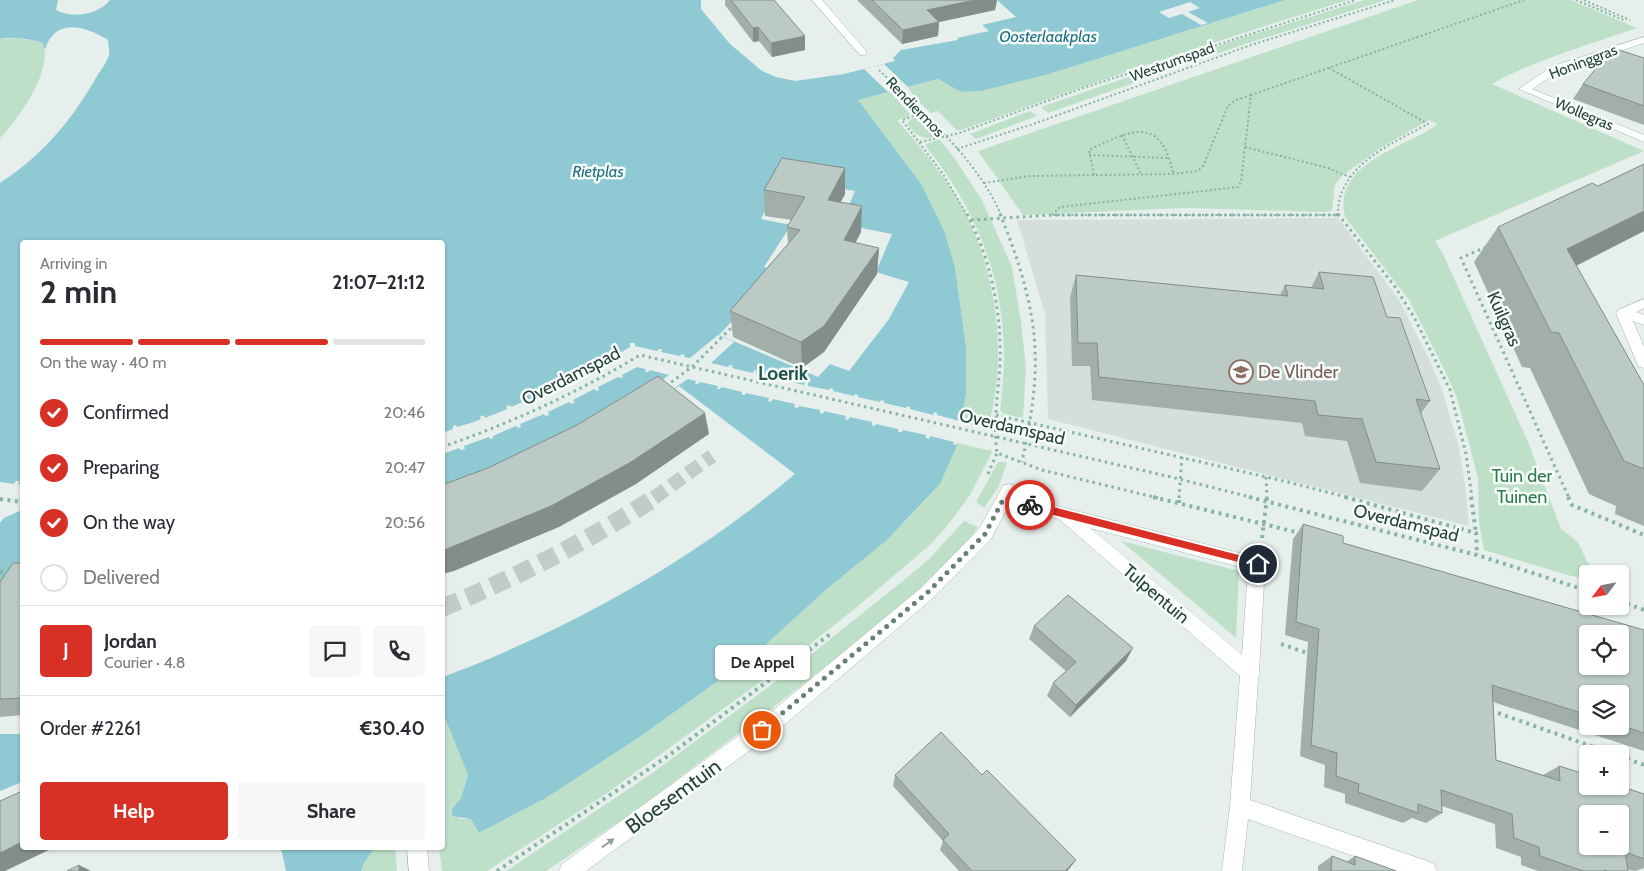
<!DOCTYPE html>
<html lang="en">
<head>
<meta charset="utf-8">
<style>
	:root { --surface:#fff; --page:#f7f7f7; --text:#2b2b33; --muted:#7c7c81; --line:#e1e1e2; --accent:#d93025 }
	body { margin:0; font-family:Cabin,sans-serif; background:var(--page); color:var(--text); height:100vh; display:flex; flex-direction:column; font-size:19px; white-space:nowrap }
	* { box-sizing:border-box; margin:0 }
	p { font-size:16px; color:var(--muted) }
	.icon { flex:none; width:28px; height:28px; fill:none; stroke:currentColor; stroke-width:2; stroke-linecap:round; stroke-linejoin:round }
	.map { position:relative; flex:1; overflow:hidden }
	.panel { position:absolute; left:20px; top:240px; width:425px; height:610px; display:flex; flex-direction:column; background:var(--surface); border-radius:5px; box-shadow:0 1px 4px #0004 }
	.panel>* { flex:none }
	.needle { width:32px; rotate:238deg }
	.fabs { position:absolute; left:1579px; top:565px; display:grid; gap:10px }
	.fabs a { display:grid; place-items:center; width:50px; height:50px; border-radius:5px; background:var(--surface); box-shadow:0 1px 4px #0004; font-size:25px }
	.pin { position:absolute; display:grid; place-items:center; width:42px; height:42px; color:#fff; margin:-21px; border:2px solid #fff; border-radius:50%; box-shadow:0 1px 5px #0007 }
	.courier { position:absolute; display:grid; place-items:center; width:50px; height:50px; margin:-25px; border:4px solid #d93025; border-radius:50%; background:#fff; color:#222; box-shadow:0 1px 6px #0007 }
	.bubble { position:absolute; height:35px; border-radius:5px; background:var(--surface); box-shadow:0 1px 4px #0004; font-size:16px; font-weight:700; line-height:35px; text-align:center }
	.overview em { font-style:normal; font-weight:700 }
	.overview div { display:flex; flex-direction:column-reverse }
	.overview { display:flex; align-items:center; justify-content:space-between; height:85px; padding:0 20px }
	h1 { font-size:32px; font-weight:700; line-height:38px }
	.bar { display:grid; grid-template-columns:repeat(4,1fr); gap:8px 5px; align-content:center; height:60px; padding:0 20px }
	.bar i { height:6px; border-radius:4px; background:var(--line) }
	.bar .selected { background:var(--accent) }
	.bar p { grid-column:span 4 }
	.line { display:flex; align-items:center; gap:12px; padding:0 20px; border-top:1px solid var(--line) }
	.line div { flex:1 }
	.round { display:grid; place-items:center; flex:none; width:52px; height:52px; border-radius:5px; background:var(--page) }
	ol { padding:0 20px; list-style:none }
	li { display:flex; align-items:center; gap:15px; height:55px }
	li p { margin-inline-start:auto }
	li .icon { padding:5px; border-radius:50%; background:var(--accent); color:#fff; stroke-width:4 }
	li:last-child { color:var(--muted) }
	li i { width:28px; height:28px; border:2px solid var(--line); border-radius:50% }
	.button { display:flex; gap:10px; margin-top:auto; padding:10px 20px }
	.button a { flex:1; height:58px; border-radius:5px; background:var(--accent); color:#fff; font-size:20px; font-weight:700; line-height:58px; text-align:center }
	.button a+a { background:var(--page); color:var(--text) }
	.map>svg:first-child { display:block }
	.built { fill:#d4dfda }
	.green { fill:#bfe0c8 }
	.water { fill:#8ec9d4; fill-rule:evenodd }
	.pier { fill:#e6efeb }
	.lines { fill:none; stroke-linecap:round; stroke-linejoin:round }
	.minor-tunnel-far1 { stroke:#bfccc8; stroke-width:14; stroke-dasharray:14 7; stroke-linecap:butt }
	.minor-tunnel { stroke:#bfccc8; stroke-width:18; stroke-dasharray:18 9; stroke-linecap:butt }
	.minor-casing { stroke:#a8b8b2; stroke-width:1 }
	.path-far2 { stroke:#86b3a5; stroke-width:2; stroke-dasharray:2 2.5; stroke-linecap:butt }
	.path-far1 { stroke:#86b3a5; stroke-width:3; stroke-dasharray:2.5 4; stroke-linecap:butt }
	.path { stroke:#86b3a5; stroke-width:4; stroke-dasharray:3 4.5; stroke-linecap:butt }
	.minor { fill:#fff; fill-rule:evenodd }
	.wall { fill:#a1aea9; fill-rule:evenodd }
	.shaded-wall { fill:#838d89 }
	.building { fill:#bbcac4; stroke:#838d89; fill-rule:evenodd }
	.oneway { fill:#92a09c }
	.route { fill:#d93025 }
	.done { stroke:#687f78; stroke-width:5; stroke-dasharray:0 9 }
	.labels { text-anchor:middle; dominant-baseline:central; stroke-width:5; stroke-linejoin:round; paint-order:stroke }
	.far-street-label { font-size:15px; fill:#24423a; stroke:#f7fbf9 }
	.far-water-label { font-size:16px; font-style:italic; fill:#1c6f80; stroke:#f7fbf9 }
	.street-label { font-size:18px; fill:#24423a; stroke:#f7fbf9 }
	.education-label { font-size:18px; fill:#785e54; stroke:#f7fbf9; text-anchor:start }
	.park-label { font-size:18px; fill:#2d7a4b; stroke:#f7fbf9 }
	.neighbourhood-label { font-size:19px; font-weight:bold; fill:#1f5548; stroke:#f7fbf9 }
	.near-street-label { font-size:21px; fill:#24423a; stroke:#f7fbf9 }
</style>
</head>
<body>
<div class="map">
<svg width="1644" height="871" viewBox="0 0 1644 871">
	<rect width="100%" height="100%" fill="#e6efeb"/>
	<polygon class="built" points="1338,218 1399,300 1428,357 1441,387 1458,443 1465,484 1469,526 1048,419 1045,314 1017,220"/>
	<g class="green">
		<path d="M 1285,0 L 1348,0 C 1218,40 1089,84 961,130 L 956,130 L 938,111 L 931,113 L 914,97 L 908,87 L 938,79 L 961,92 L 981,91 L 1049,74 Z"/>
		<polygon points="1364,0 1386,0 1245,44 1048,113 1041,107 1236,40"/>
		<path d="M 1418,0 L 1571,0 L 1637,28 C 1591,44 1534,60 1492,84 L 1644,151 L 1435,241 L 1444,256 L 1528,442 L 1561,529 L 1577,541 L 1588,563 L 1600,574 L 1588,574 L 1587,578 L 1571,576 L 1484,550 L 1479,522 L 1478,478 L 1457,398 L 1446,373 L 1409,300 L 1345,217 C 1332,162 1406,148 1438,124 L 1429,120 L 1379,149 L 1342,176 L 1335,185 L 1332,211 L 1324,212 L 1184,208 L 1023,215 L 978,151 Z"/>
		<path d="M 18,38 L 43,43 C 53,71 19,118 0,138 L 0,39 Z"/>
		<path d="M 890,92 L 910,114 L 909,117 L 897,120 C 922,149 947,178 965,212 C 997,276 1008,359 988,427 L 963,422 L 964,419 L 961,418 L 960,421 L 966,394 L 966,347 L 955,267 L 945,233 L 922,185 L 857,100 Z"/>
		<polygon points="1030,111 1037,116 976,139 970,134"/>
		<path d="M 919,117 L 937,137 C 921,140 917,136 907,124 L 911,119 Z"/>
		<path d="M 939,139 L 955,159 L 982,200 L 1012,267 L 1021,321 L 1026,368 L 1023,418 L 1004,414 L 1000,410 C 1014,310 990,227 927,148 L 926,144 Z"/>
		<polygon points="957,443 992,451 991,454 970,495 951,521 931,544 857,607 785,664 607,793 487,871 442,871 439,848 442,848 443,713 468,775 461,798 452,809 460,819 471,819 479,833 546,798 638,738 753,656 827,589 887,540 915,511 940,484"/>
		<polygon points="998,462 1007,462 999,486 984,508 976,502"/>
		<polygon points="964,521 978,527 965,547 906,603 797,689 638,809 546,871 506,871 651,774 798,665 904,580 929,559"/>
		<polygon points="1121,541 1239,571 1236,638"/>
		<polygon points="375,848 395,848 397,871 361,871 364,863"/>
	</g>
	<g class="water">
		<path d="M 0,0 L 58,0 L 56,10 C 72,19 98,15 110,0 L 701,0 L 701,9 L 730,44 L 762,71 L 776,77 L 795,81 L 844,74 L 895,61 L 893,58 L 901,50 L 958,40 L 957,38 L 989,31 L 982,25 L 1016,17 L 997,0 L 1285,0 L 1049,74 L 981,91 L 961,92 L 938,79 L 858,100 L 922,185 L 945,233 L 955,267 L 966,347 L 966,394 L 957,445 L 940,484 L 887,540 L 827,589 L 753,656 L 638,738 L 546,798 L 479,833 L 471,819 L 452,816 L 452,809 L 461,798 L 468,775 L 443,713 L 443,677 C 570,629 691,562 795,474 L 679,386 L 637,413 L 443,509 L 442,242 L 22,242 L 22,580 L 0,596 L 0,183 C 42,156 73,119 97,76 C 101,70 107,62 109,55 C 110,51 108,45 108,40 C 85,26 55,17 45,50 L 43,43 C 29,39 14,36 0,39 ZM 782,178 L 855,191 L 841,224 L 892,234 L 876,272 L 909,282 L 889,319 L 849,371 L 830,364 L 818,377 L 719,335 L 779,271 L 764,267 L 791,225 L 761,219 Z"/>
		<polygon points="0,734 22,734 22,782 0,791"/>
		<polygon points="281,848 375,848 364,863 361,871 286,871"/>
	</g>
	<g class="pier">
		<polygon points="1190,2 1200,8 1188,12 1208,23 1201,25 1182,14 1169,18 1159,12"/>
		<polygon points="884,64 908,87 888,92 864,69"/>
		<polygon points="718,335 734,342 711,363 728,367 730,365 733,366 732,368 753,373 754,370 757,371 756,374 778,379 780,376 782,377 782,380 804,385 805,382 808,383 808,386 829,390 830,388 833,389 833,391 854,396 855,394 858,395 858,397 880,402 881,400 884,401 884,403 906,408 907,406 910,407 910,409 933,415 934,412 937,413 937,415 960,421 961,418 963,419 960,443 957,443 957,445 953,444 954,442 930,436 929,439 926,438 926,435 903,430 902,432 898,432 898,429 876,424 875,426 872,425 872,422 850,417 848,420 845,419 846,416 824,411 823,414 820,413 820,410 799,406 798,408 794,407 795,404 773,399 771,402 768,401 769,398 746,393 745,395 742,395 742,392 722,387 720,389 717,389 718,386 700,382 698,384 695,384 696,381 688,379 637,413 637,398 669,375 650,370 648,372 645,372 646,369 637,367 622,375 623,377 620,378 618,377 598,387 599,390 597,391 594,389 573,400 575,402 572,404 569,402 548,412 549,415 545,416 544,414 520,424 521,427 518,428 516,426 493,436 493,438 490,439 489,437 464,446 465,449 461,450 459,448 443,454 443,433 453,429 453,426 456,425 457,427 471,423 481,419 480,417 483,415 485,418 507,409 506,406 510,405 511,407 532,398 531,396 535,394 536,396 550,390 557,386 556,384 559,383 561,385 574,378 581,375 579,373 582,371 585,373 603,363 602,361 605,359 607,361 630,347 630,343 635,343 635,346 657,351 659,349 662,349 661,352 680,356 682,354 685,355 684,357 690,358"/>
		<polygon points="16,481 20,481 18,484 22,485 22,510 4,518 0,523 0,482 14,484"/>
	</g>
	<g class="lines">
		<polyline class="minor-tunnel-far1" points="654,498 712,456"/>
		<path class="minor-tunnel" d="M 442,608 C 517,577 588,541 656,497"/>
		<g class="minor-casing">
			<g id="minor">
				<polygon points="812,0 822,0 866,51 866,55 860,55"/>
				<polygon points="1644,37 1644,43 1561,70 1532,89 1644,135 1644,142 1519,89 1553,66"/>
				<polygon points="1644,299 1644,308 1636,312 1644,315 1644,325 1633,321 1644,347 1644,368 1639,367 1637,363 1616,313 1618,310"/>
				<path d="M 1009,484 L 1015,486 L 1017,490 L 1014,495 L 1263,559 L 1265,564 L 1259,671 L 1260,674 L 1258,679 L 1250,800 L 1427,861 L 1434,864 L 1437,871 L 1397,871 L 1248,819 L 1242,871 L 1222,871 L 1230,806 L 1240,676 L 1059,519 L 1008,506 L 991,539 L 933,598 L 784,725 L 586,871 L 559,871 L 562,864 L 770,713 L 921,588 L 979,529 L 1003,486 ZM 1090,528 L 1248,569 L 1242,655 Z"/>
				<polygon points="407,848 427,848 429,871 409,871"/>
			</g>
		</g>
		<g class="path-far2">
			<polyline points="1576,0 1626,21"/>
			<polyline points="1584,0 1630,20"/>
			<path d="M 1329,68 L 1428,124 C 1391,144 1337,166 1338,215"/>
			<path d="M 879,70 C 923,114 976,157 1001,215"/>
			<polyline points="922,113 902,120 943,174 967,215"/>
			<polyline points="1122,135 1141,174"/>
			<polyline points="920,142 959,133 1083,88 1356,0"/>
			<polyline points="1245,147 1328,168 1350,177"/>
			<polyline points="957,149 1036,123 1251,45 1395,0"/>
			<polyline points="1089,155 1168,158"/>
			<path d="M 1094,175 L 1089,150 C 1131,130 1161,114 1173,174"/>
			<polyline points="984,183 1030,176 1173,174 1198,171 1203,166 1228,106 1236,100 1251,95"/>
			<polyline points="1049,215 1338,215"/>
			<polyline points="1052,215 1060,207 1238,187 1241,182 1251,95 1524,0"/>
		</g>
		<g class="path-far1">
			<path d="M 967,214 C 991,260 1002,313 1000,365 C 998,395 993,423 997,453 L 1042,470 L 1158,498"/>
			<path d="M 1000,214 C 1017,255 1033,303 1035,348 C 1037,386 1030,424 1022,462"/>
			<polyline points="1338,214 1396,288 1415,319 1450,390 1466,454 1472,498"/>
			<polyline points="971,220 1052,215 1338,215"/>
			<polyline points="1486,247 1461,258 1569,498"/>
			<polyline points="666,386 693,366 734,325"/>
			<polyline points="996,415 1288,482 1350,498"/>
			<path d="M 442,447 C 511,423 577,393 640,355 L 1171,477 L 1254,498"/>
			<polyline points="988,474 997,453"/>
			<polyline points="1266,477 1267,498"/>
			<polyline points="1179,498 1182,457"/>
		</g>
		<g class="path">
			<polyline points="1153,497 1300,533"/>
			<polyline points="1249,497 1477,555 1588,591"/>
			<polyline points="1345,497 1476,533 1477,555"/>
			<polyline points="1471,497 1476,533"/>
			<polyline points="1568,497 1572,505 1644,535"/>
			<polyline points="0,499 22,502"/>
			<polyline points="1179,503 1179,497"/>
			<polyline points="1262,538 1267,497"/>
			<polyline points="0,572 9,572"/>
			<polyline points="1620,601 1644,610"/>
			<polyline points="1281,644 1310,654"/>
			<polyline points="1498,713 1613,754"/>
			<polyline points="1620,756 1644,765"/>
			<polyline points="497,871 668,756 833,632"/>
		</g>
		<use href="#minor" class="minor"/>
	</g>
	<g class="wall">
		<polygon points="725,0 774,0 805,36 805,50 772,57 759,41 753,42 725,5"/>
		<polygon points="857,0 997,0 995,10 939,22 938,36 902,44"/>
		<polygon points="1644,58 1644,125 1573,99 1583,84"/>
		<polygon points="1644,164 1644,231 1576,266 1644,385 1644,526 1615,514 1616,506 1589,494 1530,368 1522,367 1474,262 1498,227 1598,186"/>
		<polygon points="845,168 845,194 840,202 861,232 855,243 879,248 877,274 824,352 802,368 733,337 730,311 788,244 787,227 792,220 765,216 764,190"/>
		<polygon points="1319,272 1387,317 1430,401 1421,413 1440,469 1422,491 1360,483 1347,441 1305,436 1302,423 1092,400 1090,366 1072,366 1070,297 1076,275 1280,295 1285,285 1311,288"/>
		<path d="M 1303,524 L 1343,543 L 1644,630 L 1644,751 L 1493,702 L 1496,760 L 1543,775 L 1559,766 L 1644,794 L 1644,868 L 1636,871 L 1628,870 L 1628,871 L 1538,871 L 1521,865 L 1521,857 L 1496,848 L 1495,824 L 1442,806 L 1442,813 L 1426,823 L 1412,818 L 1403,823 L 1345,803 L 1345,794 L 1324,787 L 1325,765 L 1300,756 L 1308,642 L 1285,635 L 1293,539 ZM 1588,694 L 1620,694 L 1620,726 L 1588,726 Z"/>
		<polygon points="22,563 22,715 0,717 0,582"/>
		<polygon points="1034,626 1126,661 1070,717 1047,696 1053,683 1066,671 1029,639"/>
		<polygon points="895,775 982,775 1076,860 1067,871 959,871 940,850 943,841 893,786"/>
		<polygon points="1332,856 1346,862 1355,856 1396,871 1318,871 1318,866"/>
	</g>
	<g class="shaded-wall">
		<polygon points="975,0 997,0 995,10 925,25 927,10"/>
		<polygon points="939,22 938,36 902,44 903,30"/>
		<polygon points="758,27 759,41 753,42 753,28"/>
		<polygon points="805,36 805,50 772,57 771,43"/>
		<polygon points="845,168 845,194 828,226 828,200"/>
		<polygon points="862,206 861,232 844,266 844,240"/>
		<polygon points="1644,211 1644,231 1540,284 1567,249"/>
		<polygon points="879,248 877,274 824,352 802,368 801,342"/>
		<polygon points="705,413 709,434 636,484 559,527 454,571 442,574 442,551"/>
		<polygon points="1133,648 1126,661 1070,717 1076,705"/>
		<polygon points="22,842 22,848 53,848 5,871 0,871 0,853"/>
		<polygon points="1076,860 1069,869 1067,871 1065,871"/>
		<polygon points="79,865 91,871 79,871"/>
	</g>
	<g class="building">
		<polygon points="731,0 774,0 805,36 771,43 758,27 753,28"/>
		<polygon points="872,0 975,0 927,10 939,22 903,30"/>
		<polygon points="1613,48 1644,58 1644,106 1583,84"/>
		<polygon points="782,158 845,168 828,200 862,206 844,240 879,248 824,326 801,342 730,311 800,230 787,227 805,197 764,190"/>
		<polygon points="1644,164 1644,211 1567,249 1644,385 1644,469 1624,461 1559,333 1551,332 1498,227 1592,183 1598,186"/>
		<polygon points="1319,272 1373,277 1387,317 1400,318 1430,401 1416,399 1440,469 1376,462 1362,419 1318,415 1315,401 1099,377 1097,343 1078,343 1076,275 1288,296 1285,285 1324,289"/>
		<polygon points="658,376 705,413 631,462 551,506 442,551 442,485 488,468 577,425"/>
		<path d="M 1303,524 L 1343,536 L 1343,543 L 1644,630 L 1644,733 L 1620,725 L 1620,694 L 1588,694 L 1588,715 L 1492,685 L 1496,760 L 1560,781 L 1559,766 L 1588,775 L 1588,786 L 1620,786 L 1644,794 L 1644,859 L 1625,852 L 1628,871 L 1608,871 L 1604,870 L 1604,871 L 1583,871 L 1540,856 L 1539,847 L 1514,838 L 1512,814 L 1441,790 L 1442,813 L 1418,804 L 1418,813 L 1358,792 L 1359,784 L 1336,776 L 1337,753 L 1311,745 L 1319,629 L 1296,622 ZM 1588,634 L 1620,634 L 1620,666 L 1588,666 ZM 1588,814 L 1620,814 L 1620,846 L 1588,846 Z"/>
		<polygon points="13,563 22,563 22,698 0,699 0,582"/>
		<polygon points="1068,595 1133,648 1076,705 1053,683 1076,662 1034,626"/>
		<polygon points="941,732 982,775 987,770 1076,860 1065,871 972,871 943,840 949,834 895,775"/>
		<polygon points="22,791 22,842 0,853 0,801"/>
		<polygon points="1332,856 1355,865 1355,856 1396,871 1331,871"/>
		<polygon points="79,865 79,871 67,871"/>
	</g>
	<defs><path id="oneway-solid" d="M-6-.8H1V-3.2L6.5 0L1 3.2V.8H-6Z" transform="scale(1.25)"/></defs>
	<use class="oneway" href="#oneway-solid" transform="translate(608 843) rotate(-36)"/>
	<polygon class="route" points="1030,501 1258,560 1262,564 1258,567 1030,509 1026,505"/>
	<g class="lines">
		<polyline class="done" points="762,730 927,593 985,534 1004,498 1030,505"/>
	</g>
	<defs>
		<g id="school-ring" transform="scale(1.25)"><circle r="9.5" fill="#f7fbf9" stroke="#8d6e63" stroke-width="1.5"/><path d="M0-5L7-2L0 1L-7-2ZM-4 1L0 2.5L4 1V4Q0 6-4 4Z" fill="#8d6e63"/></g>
	</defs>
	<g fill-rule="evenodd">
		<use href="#school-ring" x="1241" y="372"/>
	</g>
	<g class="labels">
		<g class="far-street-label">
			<text transform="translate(1172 62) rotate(-20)">Westrumspad</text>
			<text transform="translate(1583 62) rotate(-21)">Honinggras</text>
			<text transform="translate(915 107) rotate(46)">Rendiermos</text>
			<text transform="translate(1584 114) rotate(23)">Wollegras</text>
		</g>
		<g class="far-water-label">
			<text x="1048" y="36">Oosterlaakplas</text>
			<text x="598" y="171">Rietplas</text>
		</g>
		<g class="street-label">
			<text transform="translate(1504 319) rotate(66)">Kuilgras</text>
			<text transform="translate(571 376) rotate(-27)">Overdamspad</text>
			<text transform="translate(1012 427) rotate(13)">Overdamspad</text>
			<text transform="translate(1406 523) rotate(14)">Overdamspad</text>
			<text transform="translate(1156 594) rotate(40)">Tulpentuin</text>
		</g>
		<g class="education-label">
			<text x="1258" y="372">De Vlinder</text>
		</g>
		<g class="park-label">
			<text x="1522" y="476">Tuin der<tspan x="1522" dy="21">Tuinen</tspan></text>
		</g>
		<g class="neighbourhood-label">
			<text x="783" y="373">Loerik</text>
		</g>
		<g class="near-street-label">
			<text transform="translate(673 796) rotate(-36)">Bloesemtuin</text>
		</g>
	</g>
</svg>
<div class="fabs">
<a><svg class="needle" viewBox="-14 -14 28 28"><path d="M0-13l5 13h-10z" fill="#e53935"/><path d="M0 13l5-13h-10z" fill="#7c7c81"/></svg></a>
<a><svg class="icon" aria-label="locate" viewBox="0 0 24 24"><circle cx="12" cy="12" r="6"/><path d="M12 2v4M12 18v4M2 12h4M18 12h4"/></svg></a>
<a><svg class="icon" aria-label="layers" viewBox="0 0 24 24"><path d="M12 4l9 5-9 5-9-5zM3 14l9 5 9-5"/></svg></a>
<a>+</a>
<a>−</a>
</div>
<div class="pin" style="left:762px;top:730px;background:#ea580c"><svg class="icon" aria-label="bag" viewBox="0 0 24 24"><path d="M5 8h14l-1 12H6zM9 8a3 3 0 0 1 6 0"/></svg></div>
<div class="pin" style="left:1258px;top:564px;background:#1f2937"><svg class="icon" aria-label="home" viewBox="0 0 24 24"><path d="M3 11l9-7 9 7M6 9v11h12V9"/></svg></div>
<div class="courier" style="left:1030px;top:505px"><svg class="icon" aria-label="bike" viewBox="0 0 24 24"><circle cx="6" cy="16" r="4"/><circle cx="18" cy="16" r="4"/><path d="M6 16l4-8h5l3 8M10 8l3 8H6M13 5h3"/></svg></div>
<div class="bubble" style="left:715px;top:645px;width:95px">De Appel</div>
<section class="panel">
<div class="overview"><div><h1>2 min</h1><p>Arriving in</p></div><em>21:07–21:12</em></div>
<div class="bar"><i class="selected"></i><i class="selected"></i><i class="selected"></i><i></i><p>On the way · 40 m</p></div>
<ol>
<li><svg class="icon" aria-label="check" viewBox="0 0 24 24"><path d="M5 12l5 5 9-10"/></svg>Confirmed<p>20:46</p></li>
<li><svg class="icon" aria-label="check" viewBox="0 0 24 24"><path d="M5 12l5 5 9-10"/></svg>Preparing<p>20:47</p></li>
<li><svg class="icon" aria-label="check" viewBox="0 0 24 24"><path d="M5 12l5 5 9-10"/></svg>On the way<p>20:56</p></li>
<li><i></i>Delivered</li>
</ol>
<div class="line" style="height:90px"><b class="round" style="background:var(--accent);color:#fff">J</b><div><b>Jordan</b><p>Courier · 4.8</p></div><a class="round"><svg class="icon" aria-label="chat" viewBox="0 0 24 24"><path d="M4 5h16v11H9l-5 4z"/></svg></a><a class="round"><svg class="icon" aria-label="phone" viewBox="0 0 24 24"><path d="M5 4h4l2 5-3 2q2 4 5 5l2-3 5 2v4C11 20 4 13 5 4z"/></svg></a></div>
<div class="line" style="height:65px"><div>Order #2261</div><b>€30.40</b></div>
<div class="button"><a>Help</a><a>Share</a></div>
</section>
</div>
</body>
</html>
